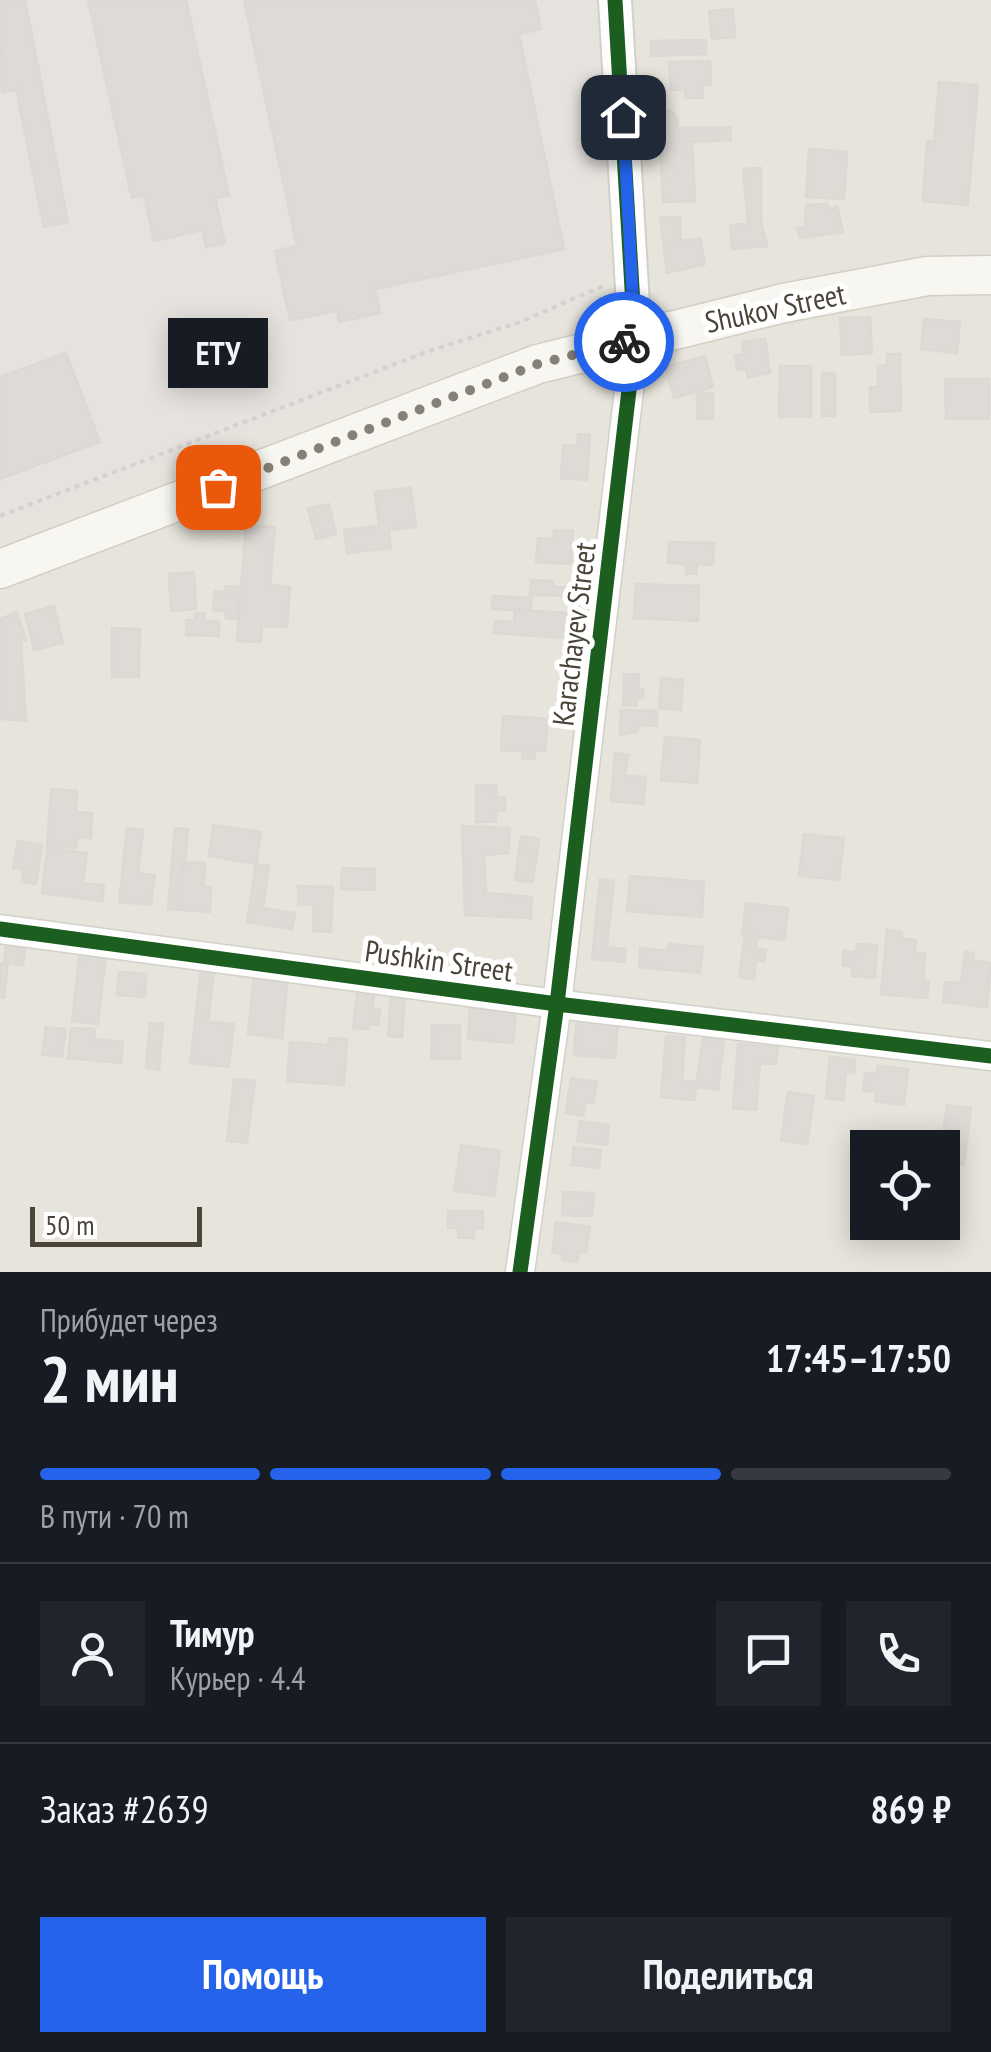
<!DOCTYPE html>
<html lang="ru">
<head>
<meta charset="utf-8">
<style>
	:root { --surface:#171b24; --page:#20242c; --text:#f1f3f6; --muted:#9ea1a6; --line:#363941; --accent:#2563eb }
	body { margin:0; font-family:"PT Sans Narrow",sans-serif; background:var(--page); color:var(--text); height:100vh; display:flex; flex-direction:column; font-size:38px; white-space:nowrap }
	* { box-sizing:border-box; margin:0 }
	p { font-size:32px; color:var(--muted) }
	.icon { flex:none; width:55px; height:55px; fill:none; stroke:currentColor; stroke-width:2; stroke-linecap:round; stroke-linejoin:round }
	.map { position:relative; height:1272px; overflow:hidden }
	.drawer { display:flex; flex-direction:column; background:var(--surface); flex:1 }
	.drawer>* { flex:none }
	.controls { position:absolute; left:850px; top:1130px; display:grid; gap:20px }
	.controls a { display:grid; place-items:center; width:110px; height:110px; border-radius:0px; background:var(--surface); box-shadow:0 5px 25px #0003; font-size:50px }
	.scale { position:absolute; left:30px; bottom:25px; width:172px; box-sizing:border-box; padding-left:10px; border:5px solid #4b4439; border-top:0; font-size:28px; line-height:35px; white-space:nowrap; color:#4b4439; -webkit-text-stroke:8px #fff; paint-order:stroke }
	.pin { position:absolute; display:grid; place-items:center; width:85px; height:85px; color:#fff; margin:-42px; border-radius:20px; box-shadow:0 5px 15px #0006 }
	.courier { position:absolute; display:grid; place-items:center; width:100px; height:100px; margin:-50px; border:8px solid #2563eb; border-radius:50%; background:#fff; color:#222; box-shadow:0 2px 12px #0007 }
	.bubble { position:absolute; height:70px; border-radius:0px; background:var(--surface); box-shadow:0 5px 25px #0003; font-size:32px; font-weight:700; line-height:70px; text-align:center }
	.overview em { font-style:normal; font-weight:700 }
	.overview div { display:flex; flex-direction:column-reverse }
	.overview { display:flex; align-items:center; justify-content:space-between; height:170px; padding:0 40px }
	h1 { font-size:65px; font-weight:700; line-height:75px }
	.bar { display:grid; grid-template-columns:repeat(4,1fr); gap:15px 10px; align-content:center; height:120px; padding:0 40px }
	.bar i { height:12px; border-radius:8px; background:var(--line) }
	.bar .selected { background:var(--accent) }
	.bar p { grid-column:span 4 }
	.line { display:flex; align-items:center; gap:25px; padding:0 40px; border-top:2px solid var(--line) }
	.line div { flex:1 }
	.round { display:grid; place-items:center; flex:none; width:105px; height:105px; border-radius:0px; background:var(--page) }
	.cta { display:flex; gap:20px; margin-top:auto; padding:20px 40px }
	.cta a { flex:1; height:115px; border-radius:0px; background:var(--accent); color:#fff; font-size:40px; font-weight:700; line-height:115px; text-align:center }
	.cta a+a { background:var(--page); color:var(--text) }
	.map>svg:first-child { display:block }
	.residential { fill:#e7e4dc; fill-rule:evenodd }
	.industrial { fill:#e6e2de }
	.building { fill:#dedbd6; stroke:#dcd9d4; stroke-width:2.5 }
	.lines { fill:none; stroke-linecap:round; stroke-linejoin:round }
	.minor-casing { stroke:#d2d0cb; stroke-width:31 }
	.tertiary-casing { stroke:#d2d0cb; stroke-width:36 }
	.secondary-casing { stroke:#d3cfc5; stroke-width:41 }
	.path { stroke:#d3d2cc; stroke-width:4; stroke-dasharray:5 5; stroke-linecap:butt }
	.minor { stroke:#fdfdfc; stroke-width:28 }
	.tertiary { stroke:#fdfdfc; stroke-width:32 }
	.secondary { stroke:#f7f6f1; stroke-width:38 }
	.cycleway-casing { stroke:#fff; stroke-width:21 }
	.cycleway { stroke:#1b5e20; stroke-width:15 }
	.done { stroke:#868178; stroke-width:10; stroke-dasharray:0 18 }
	.route { stroke:#2563eb; stroke-width:12 }
	.labels { text-anchor:middle; dominant-baseline:central; stroke-width:10; stroke-linejoin:round; paint-order:stroke }
	.street-label { font-size:30px; fill:#4b4439; stroke:#fff }
</style>
</head>
<body>
<div class="map">
<svg width="991" height="1272" viewBox="0 0 991 1272">
	<rect width="100%" height="100%" fill="#f4f2ee"/>
	<path class="residential" d="M 0,0 L 991,0 L 991,1272 L 0,1272 ZM 868,1148 L 942,1148 L 942,1222 L 868,1222 Z"/>
	<polygon class="industrial" points="0,0 595,0 609,265 592,301 0,528"/>
	<g class="building">
		<polygon points="0,0 25,0 68,222 44,227 16,89 2,92"/>
		<polygon points="88,0 186,0 229,195 215,198 225,243 206,247 202,230 154,241 144,195 132,198"/>
		<polygon points="244,0 535,0 541,29 519,34 564,249 375,289 380,313 339,322 337,311 290,320 275,251 297,246"/>
		<polygon points="733,9 735,37 712,39 709,11"/>
		<polygon points="706,40 706,54 651,56 651,41"/>
		<polygon points="710,61 711,85 702,85 703,98 685,98 685,90 671,90 669,62"/>
		<polygon points="939,82 978,85 968,205 923,201 927,141 934,141"/>
		<polygon points="659,111 671,111 677,117 678,128 730,127 731,140 660,143"/>
		<polygon points="692,141 695,201 663,202 660,143"/>
		<polygon points="809,149 847,152 844,199 806,197"/>
		<polygon points="761,168 761,222 767,246 732,249 730,225 748,224 743,169"/>
		<polygon points="827,204 829,209 837,206 843,232 800,238 797,229 805,227 806,205"/>
		<polygon points="660,217 680,217 681,241 700,238 705,264 667,273"/>
		<polygon points="870,317 872,353 842,355 840,318"/>
		<polygon points="924,319 960,322 957,353 921,349"/>
		<polygon points="765,339 770,373 748,377 746,369 737,370 735,355 744,354 742,342"/>
		<polygon points="66,353 100,442 0,479 0,377"/>
		<polygon points="887,354 900,354 901,411 870,412 870,387 878,387 878,366 887,366"/>
		<polygon points="705,356 713,387 674,398 665,367"/>
		<polygon points="780,366 811,366 811,417 779,417"/>
		<rect x="822" y="373" width="13" height="43"/>
		<polygon points="945,379 989,379 989,419 946,419"/>
		<rect x="697" y="393" width="16" height="26"/>
		<polygon points="578,434 590,435 587,480 561,478 563,445 577,446"/>
		<polygon points="411,488 416,527 389,530 391,548 347,553 344,530 379,526 375,492"/>
		<polygon points="329,504 336,534 316,539 308,509"/>
		<polygon points="246,525 275,527 270,585 290,587 287,627 262,626 261,642 237,641"/>
		<polygon points="554,530 573,531 571,564 536,562 538,538 553,539"/>
		<polygon points="669,542 714,543 713,565 697,564 696,574 686,574 686,564 668,563"/>
		<polygon points="194,572 196,609 171,611 169,574"/>
		<polygon points="531,580 553,581 553,587 571,588 571,596 530,595"/>
		<polygon points="636,584 699,586 698,621 634,618"/>
		<polygon points="226,586 240,587 237,619 226,618 226,611 213,610 215,591 225,592"/>
		<polygon points="493,596 532,598 531,611 492,609"/>
		<polygon points="54,606 63,643 34,650 25,614"/>
		<polygon points="515,610 567,613 566,638 494,633 495,621 514,622"/>
		<polygon points="17,612 26,640 21,641 26,721 0,719 0,619"/>
		<polygon points="195,613 205,613 205,621 219,621 219,636 186,635 186,620 195,620"/>
		<polygon points="112,628 140,629 139,677 112,677"/>
		<polygon points="624,674 639,674 638,689 643,689 643,698 636,698 636,706 623,705"/>
		<polygon points="661,678 683,680 681,710 659,708"/>
		<polygon points="621,710 657,711 657,726 638,725 638,731 620,735"/>
		<polygon points="503,716 548,719 545,751 535,751 534,759 522,758 522,751 501,750"/>
		<polygon points="665,737 700,740 697,783 661,780"/>
		<polygon points="615,753 628,755 625,776 646,777 643,804 611,801"/>
		<polygon points="476,785 496,785 496,797 505,797 505,811 496,811 496,822 476,822"/>
		<polygon points="51,789 77,791 76,812 92,813 91,838 77,837 76,848 47,846"/>
		<polygon points="213,825 261,832 256,864 209,856"/>
		<polygon points="462,826 510,828 508,853 484,855 486,893 532,897 531,918 465,915"/>
		<polygon points="127,828 143,830 138,873 155,875 151,905 119,902"/>
		<polygon points="175,828 188,829 181,910 168,909"/>
		<polygon points="804,834 844,838 839,880 799,876"/>
		<polygon points="521,836 539,839 533,882 515,880"/>
		<polygon points="18,841 42,845 36,884 22,882 24,869 13,868"/>
		<polygon points="47,848 87,853 83,883 104,885 102,901 42,893"/>
		<polygon points="183,862 205,863 204,887 211,887 210,912 181,910"/>
		<polygon points="256,864 269,866 263,908 295,913 292,929 247,922"/>
		<polygon points="342,868 375,869 374,890 341,889"/>
		<polygon points="630,876 704,882 702,917 627,911"/>
		<polygon points="600,879 614,881 607,947 626,949 624,962 592,959"/>
		<polygon points="298,886 333,887 331,932 313,931 314,905 298,905"/>
		<polygon points="746,903 788,908 784,940 742,935"/>
		<polygon points="887,930 902,932 902,939 916,940 915,952 925,953 923,980 929,981 927,998 881,994"/>
		<polygon points="745,935 757,937 756,948 766,950 764,961 756,960 754,979 739,977"/>
		<polygon points="669,944 703,947 700,973 639,967 640,948 668,951"/>
		<polygon points="857,944 877,945 875,978 852,976 853,966 843,966 843,951 856,952"/>
		<polygon points="6,945 25,947 23,965 4,963"/>
		<polygon points="80,951 106,954 98,1024 72,1021"/>
		<polygon points="965,952 974,953 973,960 991,963 987,1007 943,1002 945,982 961,983"/>
		<polygon points="0,963 8,964 4,998 0,998"/>
		<polygon points="201,970 214,972 208,1022 234,1024 229,1067 190,1063"/>
		<polygon points="119,972 146,974 145,997 117,995"/>
		<polygon points="254,972 288,976 282,1038 248,1034"/>
		<polygon points="357,994 374,996 372,1008 380,1009 378,1025 369,1024 368,1029 353,1028"/>
		<polygon points="391,995 405,996 402,1037 388,1036"/>
		<polygon points="470,1007 516,1011 513,1043 468,1039"/>
		<polygon points="577,1018 618,1022 615,1058 574,1055"/>
		<polygon points="150,1023 163,1024 159,1070 146,1068"/>
		<polygon points="432,1025 460,1026 460,1059 431,1059"/>
		<polygon points="46,1027 66,1029 62,1057 42,1055"/>
		<polygon points="71,1028 95,1029 94,1039 123,1042 121,1063 68,1058"/>
		<polygon points="666,1036 685,1037 682,1081 696,1082 695,1100 661,1097"/>
		<polygon points="329,1038 347,1039 344,1085 287,1081 290,1042 328,1045"/>
		<polygon points="703,1038 724,1041 718,1090 696,1087"/>
		<polygon points="738,1044 778,1047 776,1064 760,1063 756,1110 733,1108"/>
		<polygon points="830,1057 855,1060 854,1073 846,1073 843,1100 826,1098"/>
		<polygon points="878,1066 908,1069 904,1105 875,1101 876,1092 863,1091 865,1073 877,1074"/>
		<polygon points="571,1078 597,1082 593,1103 586,1102 583,1116 566,1113"/>
		<polygon points="234,1079 255,1081 247,1143 227,1141"/>
		<polygon points="788,1092 814,1096 807,1144 781,1140"/>
		<polygon points="947,1105 971,1108 964,1165 942,1162 941,1148"/>
		<polygon points="580,1121 609,1125 607,1145 577,1141"/>
		<polygon points="461,1145 500,1151 494,1196 454,1191"/>
		<polygon points="574,1147 601,1150 599,1168 572,1165"/>
		<polygon points="563,1192 594,1193 592,1216 562,1215"/>
		<polygon points="448,1211 483,1211 483,1228 474,1228 474,1238 458,1238 458,1228 448,1228"/>
		<polygon points="556,1222 590,1227 586,1252 579,1251 577,1262 562,1260 562,1254 552,1252"/>
	</g>
	<g class="lines">
		<g class="minor-casing">
			<g id="minor">
				<polyline points="0,929 557,1004 991,1056"/>
				<polyline points="520,1272 557,1004 635,339"/>
			</g>
		</g>
		<g class="tertiary-casing">
			<polyline id="tertiary" points="615,0 635,339"/>
		</g>
		<g class="secondary-casing">
			<polyline id="secondary" points="0,569 538,364 784,303 927,276 991,275"/>
		</g>
		<polyline class="path" points="0,516 429,351 520,322 603,286"/>
		<use href="#minor" class="minor"/>
		<use href="#tertiary" class="tertiary"/>
		<use href="#secondary" class="secondary"/>
		<g class="cycleway-casing">
			<g id="cycleway">
				<polyline points="0,929 557,1004 991,1056"/>
				<polyline points="520,1272 557,1004 635,339 615,0"/>
			</g>
		</g>
		<use href="#cycleway" class="cycleway"/>
	</g>
	<g class="lines">
		<polyline class="done" points="218,487 538,364 624,342"/>
		<polyline class="route" points="623,117 635,339 624,342"/>
	</g>
	<g class="labels">
		<g class="street-label">
			<text transform="translate(775 307) rotate(-12)">Shukov Street</text>
			<text transform="translate(573 634) rotate(-83)">Karachayev Street</text>
			<text transform="translate(439 960) rotate(8)">Pushkin Street</text>
		</g>
	</g>
</svg>
<div class="controls">
<a><svg class="icon" aria-label="locate" viewBox="0 0 24 24"><circle cx="12" cy="12" r="6"/><path d="M12 2v4M12 18v4M2 12h4M18 12h4"/></svg></a>
</div>
<div class="scale">50 m</div>
<div class="pin" style="left:218px;top:487px;background:#ea580c"><svg class="icon" aria-label="bag" viewBox="0 0 24 24"><path d="M5 8h14l-1 12H6zM9 8a3 3 0 0 1 6 0"/></svg></div>
<div class="pin" style="left:623px;top:117px;background:#1f2937"><svg class="icon" aria-label="home" viewBox="0 0 24 24"><path d="M3 11l9-7 9 7M6 9v11h12V9"/></svg></div>
<div class="courier" style="left:624px;top:342px"><svg class="icon" aria-label="bike" viewBox="0 0 24 24"><circle cx="6" cy="16" r="4"/><circle cx="18" cy="16" r="4"/><path d="M6 16l4-8h5l3 8M10 8l3 8H6M13 5h3"/></svg></div>
<div class="bubble" style="left:168px;top:318px;width:100px">ЕТУ</div>
</div>
<section class="drawer">
<div class="overview"><div><h1>2 мин</h1><p>Прибудет через</p></div><em>17:45–17:50</em></div>
<div class="bar"><i class="selected"></i><i class="selected"></i><i class="selected"></i><i></i><p>В пути · 70 m</p></div>
<div class="line" style="height:180px"><a class="round"><svg class="icon" aria-label="person" viewBox="0 0 24 24"><circle cx="12" cy="8" r="4"/><path d="M4 21q1-7 8-7t8 7"/></svg></a><div><b>Тимур</b><p>Курьер · 4.4</p></div><a class="round"><svg class="icon" aria-label="chat" viewBox="0 0 24 24"><path d="M4 5h16v11H9l-5 4z"/></svg></a><a class="round"><svg class="icon" aria-label="phone" viewBox="0 0 24 24"><path d="M5 4h4l2 5-3 2q2 4 5 5l2-3 5 2v4C11 20 4 13 5 4z"/></svg></a></div>
<div class="line" style="height:130px"><div>Заказ #2639</div><b>869 ₽</b></div>
<div class="cta"><a>Помощь</a><a>Поделиться</a></div>
</section>
</body>
</html>
